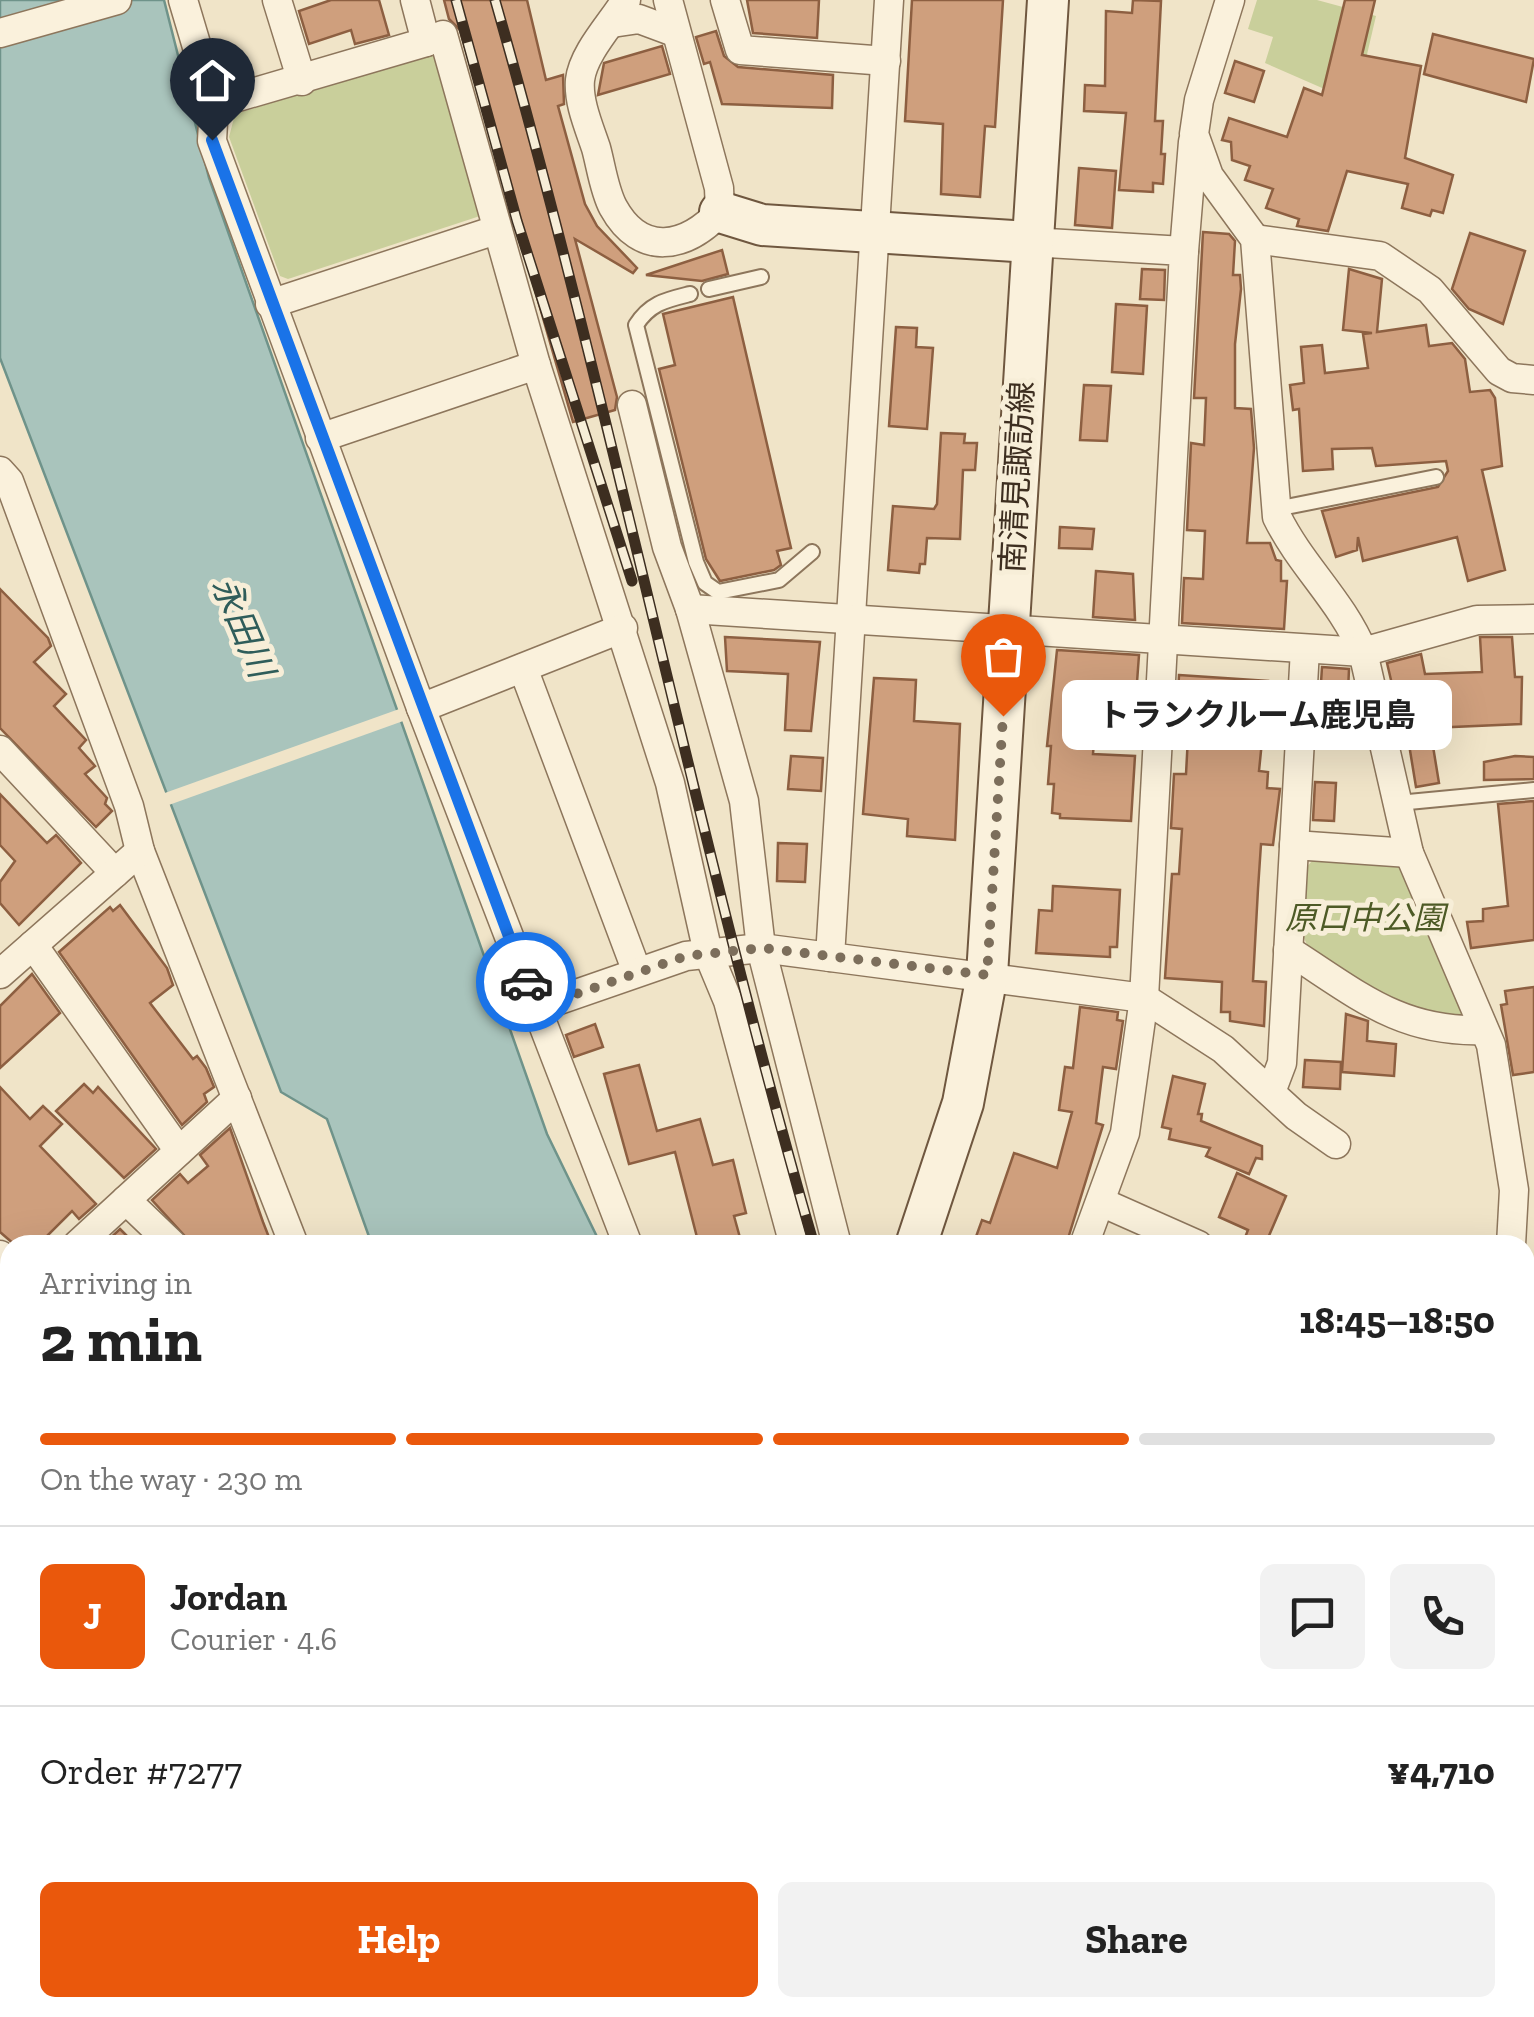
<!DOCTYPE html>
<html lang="en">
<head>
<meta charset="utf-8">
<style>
	:root { --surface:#fff; --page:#f2f2f2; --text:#222; --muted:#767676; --line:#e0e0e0; --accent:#ea580c }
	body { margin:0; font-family:"Zilla Slab","Noto Sans JP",serif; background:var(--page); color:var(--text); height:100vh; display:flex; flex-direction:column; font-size:38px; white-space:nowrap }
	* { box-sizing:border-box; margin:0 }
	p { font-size:32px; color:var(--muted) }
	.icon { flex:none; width:55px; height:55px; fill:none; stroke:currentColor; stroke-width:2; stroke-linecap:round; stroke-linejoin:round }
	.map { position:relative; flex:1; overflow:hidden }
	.details { position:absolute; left:0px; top:1235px; width:1535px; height:782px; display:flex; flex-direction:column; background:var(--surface); border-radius:30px 30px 0 0; box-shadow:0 10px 40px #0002 }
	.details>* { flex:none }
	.pin { position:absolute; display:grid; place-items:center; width:85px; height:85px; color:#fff; margin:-102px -42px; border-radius:50% 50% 50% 0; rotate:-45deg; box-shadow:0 0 10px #0007 }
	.pin .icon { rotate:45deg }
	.courier { position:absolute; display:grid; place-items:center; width:100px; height:100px; margin:-50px; border:8px solid #1a73e8; border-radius:50%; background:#fff; color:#222; box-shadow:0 2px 12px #0007 }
	.bubble { position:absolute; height:70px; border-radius:15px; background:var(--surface); box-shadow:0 10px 40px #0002; font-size:32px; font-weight:700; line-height:70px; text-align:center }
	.overview em { font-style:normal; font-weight:700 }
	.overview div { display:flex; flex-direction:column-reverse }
	.overview { display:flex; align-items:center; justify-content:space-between; height:170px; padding:0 40px }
	h1 { font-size:65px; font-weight:700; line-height:75px }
	.bar { display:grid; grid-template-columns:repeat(4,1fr); gap:15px 10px; align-content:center; height:120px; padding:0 40px }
	.bar i { height:12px; border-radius:8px; background:var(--line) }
	.bar .active { background:var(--accent) }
	.bar p { grid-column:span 4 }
	.line { display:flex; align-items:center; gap:25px; padding:0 40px; border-top:2px solid var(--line) }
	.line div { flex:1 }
	.round { display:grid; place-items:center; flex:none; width:105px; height:105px; border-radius:15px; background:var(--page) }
	.primary-button { display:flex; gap:20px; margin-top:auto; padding:20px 40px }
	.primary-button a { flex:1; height:115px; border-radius:15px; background:var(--accent); color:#fff; font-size:40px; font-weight:700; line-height:115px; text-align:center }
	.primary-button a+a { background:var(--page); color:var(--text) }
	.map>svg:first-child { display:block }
	.green { fill:#c9cf9b }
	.water { fill:#a9c4bc; stroke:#6f938a; stroke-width:2.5 }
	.pier { fill:#f0e4c8 }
	.building { fill:#cf9f7d; stroke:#8d5f41; stroke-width:2.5 }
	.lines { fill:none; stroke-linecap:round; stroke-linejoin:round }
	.lane-casing { stroke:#8d765c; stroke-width:18 }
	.street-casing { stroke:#8d765c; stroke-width:31 }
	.secondary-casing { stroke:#6f573f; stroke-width:44 }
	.primary-casing { stroke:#5b4430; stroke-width:46 }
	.lane { stroke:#faf1dc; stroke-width:14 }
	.street { stroke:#faf1dc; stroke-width:28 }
	.secondary { stroke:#faf1dc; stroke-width:40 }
	.primary { stroke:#f3d9a0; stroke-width:42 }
	.rail-casing { stroke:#3d2e20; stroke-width:11 }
	.rail { stroke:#f7eed8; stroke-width:8; stroke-dasharray:22; stroke-linecap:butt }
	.done { stroke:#7c6e5b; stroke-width:10; stroke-dasharray:0 18 }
	.route { stroke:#1a73e8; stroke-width:12 }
	.labels { text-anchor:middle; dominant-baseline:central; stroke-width:10; stroke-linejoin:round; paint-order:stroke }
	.street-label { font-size:32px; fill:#3d2e20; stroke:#f7eed8 }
	.park-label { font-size:32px; font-style:italic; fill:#4d5a26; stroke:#f7eed8 }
	.water-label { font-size:35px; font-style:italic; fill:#2f5d5a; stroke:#f7eed8 }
</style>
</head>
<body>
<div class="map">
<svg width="1534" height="2017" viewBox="0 0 1534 2017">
	<rect width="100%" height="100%" fill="#f0e4c8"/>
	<g class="green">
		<polygon points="1257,0 1317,0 1376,16 1358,93 1329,91 1265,63 1273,37 1248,29"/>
		<polygon points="436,53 480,216 288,279 280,276 229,137 235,114"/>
		<polygon points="1312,861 1396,864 1407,876 1464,1010 1455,1022 1387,999 1308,947 1301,931 1305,869"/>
	</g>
	<g class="water">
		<polygon points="0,0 164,0 209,178 547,1134 601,1245 372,1245 327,1119 281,1092 0,358"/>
		<polygon points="10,1921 10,2008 337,2008 324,2017 0,2017 0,1926"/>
	</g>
	<polygon class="pier" points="402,708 406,720 166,806 162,794"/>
	<g class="building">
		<polygon points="331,0 379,0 389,35 355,44 351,30 309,44 299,11"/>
		<polygon points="444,0 527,0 546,80 563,75 564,104 558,106 585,204 597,226 637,268 633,273 575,239 617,397 615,410 573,422 460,30 449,19"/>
		<polygon points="747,0 819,0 817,38 753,33"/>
		<polygon points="912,0 1003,0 995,127 985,126 980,197 941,194 943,124 905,121"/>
		<polygon points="1133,0 1161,1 1155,121 1163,121 1161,154 1165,154 1163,184 1153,183 1153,192 1119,190 1126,113 1084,111 1085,85 1105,86 1106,11 1132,13"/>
		<polygon points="1345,0 1375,0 1362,55 1421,66 1405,158 1453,175 1443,213 1432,210 1430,216 1402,208 1408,184 1347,171 1328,231 1297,226 1299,219 1266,208 1273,189 1245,180 1250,166 1232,160 1231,142 1222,140 1229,118 1287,137 1304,88 1322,95"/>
		<polygon points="716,31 724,56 738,67 833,75 832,108 722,104 710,62 704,64 696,37"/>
		<polygon points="1433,34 1534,59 1526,102 1424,74"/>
		<polygon points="662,46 670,74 598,95 604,63"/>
		<polygon points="1235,61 1264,71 1254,102 1225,93"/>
		<polygon points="1079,168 1116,171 1112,228 1075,225"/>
		<polygon points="1203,232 1229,234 1235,241 1233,275 1240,275 1241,289 1235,344 1235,408 1251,409 1254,448 1247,543 1270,543 1276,560 1281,561 1281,581 1287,581 1284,629 1182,623 1184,578 1203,579 1205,531 1187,530 1191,443 1204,445 1206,398 1194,398"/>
		<polygon points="1470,233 1525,251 1503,324 1469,309 1452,289"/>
		<polygon points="722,250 728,274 702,281 646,275"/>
		<polygon points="1142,269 1165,270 1164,300 1140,299"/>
		<polygon points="1349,269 1382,279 1377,332 1426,325 1429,346 1452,343 1465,359 1470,392 1490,390 1495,398 1502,466 1482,470 1505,570 1468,581 1457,537 1363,561 1358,537 1357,550 1336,557 1322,511 1438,487 1448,471 1446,461 1376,466 1372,448 1332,449 1333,469 1303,471 1299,409 1293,410 1290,385 1304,383 1301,347 1322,345 1325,373 1368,368 1363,334 1372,333 1343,330"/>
		<polygon points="733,297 791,548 777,551 781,565 774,570 720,581 706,559 659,369 675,365 663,314"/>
		<polygon points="1116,304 1147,306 1143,374 1112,372"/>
		<polygon points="896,327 917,328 916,347 933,348 927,429 889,426"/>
		<polygon points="1084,385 1111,386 1107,441 1080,440"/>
		<polygon points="941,433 965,434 964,443 977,443 975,470 963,470 960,539 927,538 925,564 920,564 919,573 888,570 893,506 934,509 937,504"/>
		<polygon points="1060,527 1094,529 1092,549 1059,548"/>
		<polygon points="1096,571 1133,574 1135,620 1093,617"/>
		<polygon points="0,589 48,638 51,646 34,662 66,694 54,706 86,740 79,748 95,766 85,774 107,798 105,804 112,811 96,827 0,728"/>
		<polygon points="725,637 820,642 811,731 785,730 788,674 727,671"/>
		<polygon points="1480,637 1512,637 1515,677 1522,677 1521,724 1430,728 1439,783 1416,787 1406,726 1402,727 1387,663 1421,654 1425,674 1482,672"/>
		<polygon points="1057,650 1139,655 1136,696 1098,694 1093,754 1135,756 1131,821 1060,818 1060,814 1052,813 1054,784 1048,784 1051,746 1047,746"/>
		<polygon points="1322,667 1349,669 1347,715 1319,714"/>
		<polygon points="1179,675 1268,681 1259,771 1268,772 1267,788 1280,789 1273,845 1261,844 1258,889 1253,981 1266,982 1264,1026 1230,1021 1230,1012 1221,1012 1222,982 1165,978 1172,874 1179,874 1182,829 1171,828 1174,774 1186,774 1189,718 1177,717"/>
		<polygon points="874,678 916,680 914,721 960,724 955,840 907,836 908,819 863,814"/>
		<polygon points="791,756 823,758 821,791 788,789"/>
		<polygon points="1515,756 1534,757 1534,779 1484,780 1484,762"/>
		<polygon points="1315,782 1336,783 1334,821 1313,820"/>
		<polygon points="0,794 47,843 56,835 81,863 19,925 0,903 0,882 15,861 0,845"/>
		<polygon points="1534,801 1534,940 1471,948 1467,922 1483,921 1483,909 1508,906 1498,804"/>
		<polygon points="778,843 807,844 805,882 777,881"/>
		<polygon points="1053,886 1120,890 1117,947 1110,947 1110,957 1036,953 1039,910 1052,911"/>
		<polygon points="120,905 167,968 173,985 150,1003 193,1059 197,1056 206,1068 214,1087 204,1094 207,1102 182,1125 59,952 110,907 113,911"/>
		<polygon points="32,974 60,1013 0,1068 0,1006"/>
		<polygon points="1534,987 1534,1072 1513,1075 1501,1005 1507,1004 1505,991"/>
		<polygon points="1080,1007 1118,1012 1117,1020 1123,1021 1116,1069 1103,1067 1096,1123 1103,1125 1066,1245 973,1245 982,1220 990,1223 1014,1153 1057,1168 1072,1112 1059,1110 1065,1067 1073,1068"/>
		<polygon points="1346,1014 1368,1021 1367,1041 1396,1044 1394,1076 1342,1072"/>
		<polygon points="595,1024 603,1047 574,1057 566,1035"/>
		<polygon points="1305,1060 1341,1062 1340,1089 1303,1087"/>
		<polygon points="639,1065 657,1131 700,1119 713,1165 733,1160 746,1213 734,1216 742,1245 699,1245 675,1152 629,1164 604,1074"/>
		<polygon points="1173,1076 1205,1084 1198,1114 1202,1114 1201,1121 1262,1146 1262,1159 1256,1158 1249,1174 1206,1156 1210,1148 1169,1139 1171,1129 1162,1127"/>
		<polygon points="84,1084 93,1093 98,1087 156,1149 124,1178 56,1111"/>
		<polygon points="0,1087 30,1119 43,1106 62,1124 40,1146 96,1204 79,1219 72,1211 38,1245 15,1245 0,1232"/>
		<polygon points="230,1128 263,1222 272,1245 193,1245 152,1200 180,1174 188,1183 208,1166 200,1155"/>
		<polygon points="1237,1173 1286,1196 1265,1245 1242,1245 1248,1230 1219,1217"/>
		<polygon points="120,1229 136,1245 103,1245"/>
	</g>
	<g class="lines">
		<g class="lane-casing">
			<g id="lane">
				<polyline points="709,289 761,277"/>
				<path d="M 690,294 C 666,300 650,303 636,325 L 696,562 L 705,583 L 718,592 L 779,580 L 812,552"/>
				<polyline points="1276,509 1436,477"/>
				<polyline points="1398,803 1534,790"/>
			</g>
		</g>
		<g class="street-casing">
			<g id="street">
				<polyline points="183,0 214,104 212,141 421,708 628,1245"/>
				<polyline points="277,0 302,81"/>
				<path d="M 626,0 C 612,23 583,53 580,80 C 578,102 589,127 596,148 C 601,166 604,190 613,207 C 641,258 686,248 720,212 L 719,188 L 668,0"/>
				<polyline points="725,0 740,50 886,61"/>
				<polyline points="889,0 830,957 1144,998 1223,1049 1296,1116 1336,1144"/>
				<path d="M 1230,0 L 1199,100 L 1194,134 L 1209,176 L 1255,239 L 1277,517 C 1301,566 1342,601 1363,652 L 1409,853 L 1491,1045 L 1514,1190 L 1511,1245"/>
				<polyline points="612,23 639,19 674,32"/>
				<polyline points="0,33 117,0"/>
				<polyline points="426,42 443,35 536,365 670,783 708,953 728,1001 794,1245"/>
				<polyline points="214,104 426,42 415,0"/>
				<polyline points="1255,239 1380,256 1430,290 1499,371 1512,378 1534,380"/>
				<polyline points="1030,242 1184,251 1144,998 1125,1133 1084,1245"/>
				<polyline points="1184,251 1193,142"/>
				<polyline points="270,304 496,230"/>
				<polyline points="632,405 667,547 690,609 744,801 761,948 837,1245"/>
				<polyline points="320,438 536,365"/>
				<polyline points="0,471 9,481 129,806 140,851 294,1245"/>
				<polyline points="690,609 1363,652 1477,620 1534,619"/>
				<polyline points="523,668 637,972"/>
				<polyline points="421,708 623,628"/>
				<polyline points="0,750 115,873"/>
				<polyline points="1294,845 1409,853"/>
				<polyline points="33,945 179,1151"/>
				<path d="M 1288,950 C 1356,993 1399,1033 1483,1030"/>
				<polyline points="0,974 140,851"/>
				<polyline points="536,1008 686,956 761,948 830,957"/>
				<polyline points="1271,1092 1282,1063 1305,649"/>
				<polyline points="126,1200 173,1245"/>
				<polyline points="1101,1202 1198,1245"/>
				<polyline points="77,1245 237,1098"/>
				<polyline points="0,1255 10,1265"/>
				<polyline points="1525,1380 1534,1383"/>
				<polyline points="0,1509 10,1500"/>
				<polyline points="0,1602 10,1608"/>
				<polyline points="0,1733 10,1724"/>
				<polyline points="1525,1760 1534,1760"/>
				<polyline points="0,1887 10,1882"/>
				<polyline points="1525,1984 1534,1983"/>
				<polyline points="1138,2008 1144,2017"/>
				<polyline points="1219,2008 1226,2017"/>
				<polyline points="1352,2008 1353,2017"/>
				<polyline points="1014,2017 1025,2008"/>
				<polyline points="1249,2017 1329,2008"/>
			</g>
		</g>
		<g class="secondary-casing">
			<g id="secondary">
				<polyline points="720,212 762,225 1030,242"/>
				<polyline points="916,1245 963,1103 987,975 1048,0"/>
				<polyline points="778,2008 794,2017"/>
			</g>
		</g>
		<g class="primary-casing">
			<g id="primary">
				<polyline points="0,1554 10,1560"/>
				<polyline points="616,2017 620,2008"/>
			</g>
		</g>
		<use href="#lane" class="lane"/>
		<use href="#street" class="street"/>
		<use href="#secondary" class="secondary"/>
		<use href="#primary" class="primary"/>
		<g class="rail-casing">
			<g id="rail">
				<polyline points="456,0 517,221 632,581"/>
				<path d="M 495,0 C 613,412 695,833 814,1245"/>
				<polyline points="1178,2008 1185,2017"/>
			</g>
		</g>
		<use href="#rail" class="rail"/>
	</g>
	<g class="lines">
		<polyline class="done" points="526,982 536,1008 686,956 762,948 987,975 1003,716"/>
		<polyline class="route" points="212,140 526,982"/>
	</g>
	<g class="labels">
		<g class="street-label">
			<text transform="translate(1017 477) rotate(-87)">南清見諏訪線</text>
		</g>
		<g class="park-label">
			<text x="1365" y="918">原口中公園</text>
		</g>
		<g class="water-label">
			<text transform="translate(243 627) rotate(67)">永田川</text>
		</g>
	</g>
</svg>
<div class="pin" style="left:1003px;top:716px;background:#ea580c"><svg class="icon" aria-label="bag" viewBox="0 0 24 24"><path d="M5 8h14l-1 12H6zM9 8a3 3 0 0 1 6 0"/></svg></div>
<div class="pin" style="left:212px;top:140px;background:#1f2937"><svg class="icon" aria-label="home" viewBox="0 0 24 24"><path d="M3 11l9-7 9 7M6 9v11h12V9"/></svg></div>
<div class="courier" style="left:526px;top:982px"><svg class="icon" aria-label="car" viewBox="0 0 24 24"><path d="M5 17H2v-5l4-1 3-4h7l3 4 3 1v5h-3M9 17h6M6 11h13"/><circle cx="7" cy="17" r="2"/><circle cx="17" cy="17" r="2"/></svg></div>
<div class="bubble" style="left:1062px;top:680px;width:390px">トランクルーム鹿児島</div>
<section class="details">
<div class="overview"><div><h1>2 min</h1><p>Arriving in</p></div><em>18:45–18:50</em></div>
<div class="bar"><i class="active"></i><i class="active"></i><i class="active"></i><i></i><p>On the way · 230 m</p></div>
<div class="line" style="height:180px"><b class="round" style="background:var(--accent);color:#fff">J</b><div><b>Jordan</b><p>Courier · 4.6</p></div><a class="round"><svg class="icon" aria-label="chat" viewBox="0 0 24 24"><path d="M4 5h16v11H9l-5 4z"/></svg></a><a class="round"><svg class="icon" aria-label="phone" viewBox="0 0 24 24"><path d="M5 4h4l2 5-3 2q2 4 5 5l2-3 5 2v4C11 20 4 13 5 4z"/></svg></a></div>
<div class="line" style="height:130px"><div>Order #7277</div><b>¥4,710</b></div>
<div class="primary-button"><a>Help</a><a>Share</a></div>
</section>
</div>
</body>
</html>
